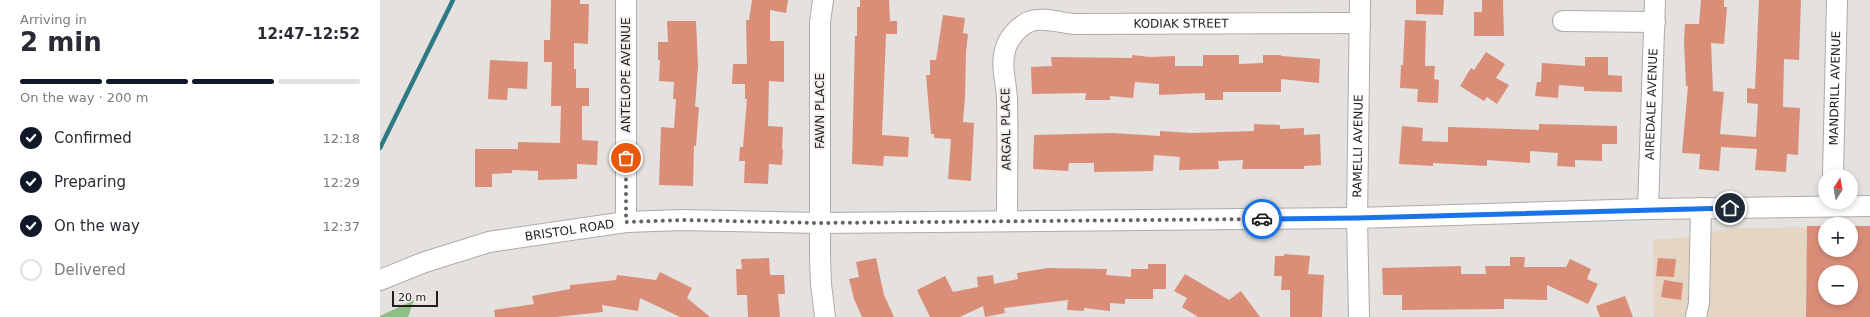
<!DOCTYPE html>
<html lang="en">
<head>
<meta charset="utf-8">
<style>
	:root { --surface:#fff; --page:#f7f7f7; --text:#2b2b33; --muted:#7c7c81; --line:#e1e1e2; --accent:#111827 }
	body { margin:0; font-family:"DejaVu Sans",sans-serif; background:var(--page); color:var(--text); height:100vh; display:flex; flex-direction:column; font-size:15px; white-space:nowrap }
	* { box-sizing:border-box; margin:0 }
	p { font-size:13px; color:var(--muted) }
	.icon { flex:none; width:22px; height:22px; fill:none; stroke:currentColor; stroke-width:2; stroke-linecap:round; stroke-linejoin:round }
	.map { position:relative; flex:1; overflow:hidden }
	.drawer { display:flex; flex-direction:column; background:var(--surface); width:380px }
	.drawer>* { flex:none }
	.needle { width:26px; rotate:11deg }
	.fabs { position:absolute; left:1438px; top:169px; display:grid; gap:8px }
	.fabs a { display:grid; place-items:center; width:40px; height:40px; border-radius:50%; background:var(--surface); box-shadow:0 2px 6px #0003; font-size:20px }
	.scale { position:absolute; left:12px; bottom:10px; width:46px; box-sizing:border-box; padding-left:4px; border:2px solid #201f1e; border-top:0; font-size:11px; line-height:14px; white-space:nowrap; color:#201f1e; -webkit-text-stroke:3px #f1eeec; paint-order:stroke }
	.pin { position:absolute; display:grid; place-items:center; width:34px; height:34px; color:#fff; margin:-17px; border:2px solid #fff; border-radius:50%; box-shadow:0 1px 4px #0007 }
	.courier { position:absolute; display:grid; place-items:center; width:40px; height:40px; margin:-20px; border:3px solid #1a73e8; border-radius:50%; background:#fff; color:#222; box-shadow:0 1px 5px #0007 }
	.summary em { font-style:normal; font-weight:700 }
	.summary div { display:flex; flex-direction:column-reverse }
	.summary { display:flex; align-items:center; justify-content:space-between; height:68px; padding:0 20px }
	h1 { font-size:26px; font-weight:700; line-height:30px }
	.bar { display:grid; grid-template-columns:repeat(4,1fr); gap:6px 4px; align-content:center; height:48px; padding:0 20px }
	.bar i { height:5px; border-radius:3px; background:var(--line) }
	.bar .on { background:var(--accent) }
	.bar p { grid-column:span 4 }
	ol { padding:0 20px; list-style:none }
	li { display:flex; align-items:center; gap:12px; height:44px }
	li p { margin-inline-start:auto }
	li .icon { padding:4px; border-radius:50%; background:var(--accent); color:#fff; stroke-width:4 }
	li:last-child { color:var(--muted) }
	li i { width:22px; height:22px; border:2px solid var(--line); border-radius:50% }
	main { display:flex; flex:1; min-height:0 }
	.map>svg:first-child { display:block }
	.industrial { fill:#e5d5c3; fill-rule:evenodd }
	.green { fill:#8fbf85 }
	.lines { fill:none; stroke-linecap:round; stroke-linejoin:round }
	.stream { stroke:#2d7a85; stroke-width:4.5 }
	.building { fill:#da8e78; fill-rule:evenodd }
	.minor-casing { stroke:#aeaba9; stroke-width:22 }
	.minor { stroke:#fff; stroke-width:20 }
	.done { stroke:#656362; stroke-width:4; stroke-dasharray:0 7.2 }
	.route { stroke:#1a73e8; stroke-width:5 }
	.labels { text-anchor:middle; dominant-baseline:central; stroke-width:4; stroke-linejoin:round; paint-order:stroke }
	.street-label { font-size:12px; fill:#201f1e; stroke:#f1eeec }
</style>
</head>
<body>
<main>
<section class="drawer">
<div class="summary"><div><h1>2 min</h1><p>Arriving in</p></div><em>12:47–12:52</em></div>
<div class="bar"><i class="on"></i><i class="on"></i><i class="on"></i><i></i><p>On the way · 200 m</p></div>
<ol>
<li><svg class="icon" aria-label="check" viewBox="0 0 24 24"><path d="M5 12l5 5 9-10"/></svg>Confirmed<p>12:18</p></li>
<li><svg class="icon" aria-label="check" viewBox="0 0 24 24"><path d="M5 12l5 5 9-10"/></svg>Preparing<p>12:29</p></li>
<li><svg class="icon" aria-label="check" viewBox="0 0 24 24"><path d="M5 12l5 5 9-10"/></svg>On the way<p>12:37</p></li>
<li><i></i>Delivered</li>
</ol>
</section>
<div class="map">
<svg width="1490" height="317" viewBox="0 0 1490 317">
	<rect width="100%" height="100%" fill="#e4e1df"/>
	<path class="industrial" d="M 1445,227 L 1445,250 L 1471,250 L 1490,317 L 1274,317 L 1273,239 L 1291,239 L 1357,228 ZM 1445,272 L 1471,272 L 1471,298 L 1445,298 Z"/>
	<polygon class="green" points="34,300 28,317 0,317 0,316"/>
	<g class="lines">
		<polyline class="stream" points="0,148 73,0"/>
	</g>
	<g class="building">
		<polygon points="171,0 200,0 200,4 209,4 208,44 194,43 194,69 196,69 196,88 209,88 209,106 202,106 202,140 218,141 217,165 197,164 197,179 158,180 158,171 132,170 132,173 112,174 112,187 95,187 95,149 138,149 138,142 180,143 181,106 171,106 172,62 164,62 164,40 170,40"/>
		<polygon points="372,0 408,0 406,13 390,10 390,41 404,41 404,82 389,81 388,126 403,127 402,149 403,149 402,165 389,164 388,184 364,183 365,161 359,161 360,147 363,147 367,99 365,99 365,84 352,84 353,64 367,64 366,20 369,20"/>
		<polygon points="480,0 509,0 510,21 517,21 517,34 506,34 502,135 529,137 528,157 504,156 503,166 472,164 475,36 477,36 477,7 480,7"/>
		<polygon points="1036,0 1064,0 1063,15 1036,14"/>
		<polygon points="1102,0 1123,0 1124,36 1094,36 1094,12 1102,12"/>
		<polygon points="1321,0 1344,0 1344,7 1347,7 1344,44 1331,43 1333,91 1344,92 1340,134 1376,137 1378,104 1367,103 1367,88 1375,89 1379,0 1421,0 1419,60 1404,59 1403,107 1420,108 1418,155 1407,154 1406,172 1375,170 1377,149 1341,147 1339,171 1319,169 1320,154 1302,153 1308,86 1306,86 1304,41 1305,24 1319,24"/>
		<polygon points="563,15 585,18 583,33 588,34 586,53 585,97 583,122 594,123 591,181 568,179 571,139 554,138 554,134 551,134 546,75 550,75 550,60 556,60"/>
		<polygon points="1025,20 1046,21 1045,66 1055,66 1054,79 1059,80 1058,103 1037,102 1038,89 1020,88 1021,65 1023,65"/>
		<polygon points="287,21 316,21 318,66 315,107 319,107 316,146 314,146 313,186 279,185 281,127 294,128 296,99 293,99 294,82 279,81 280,60 278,60 278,42 288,42"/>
		<polygon points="1106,52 1125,64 1116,78 1129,85 1117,104 1107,97 1104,101 1080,86 1091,68 1094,70"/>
		<polygon points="752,55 770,57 795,56 795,66 823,66 823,55 859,55 859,64 883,63 883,55 901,55 901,56 940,59 939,83 901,79 901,92 843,92 843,100 825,100 825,93 779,95 779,84 755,82 753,98 730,96 730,100 705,100 706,93 652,94 651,67 672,66 671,57 752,58"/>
		<polygon points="1205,57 1228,57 1228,75 1242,76 1242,92 1204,91 1204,87 1179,85 1178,98 1155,96 1157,82 1161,82 1162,63 1205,66"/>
		<polygon points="110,60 148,62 147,89 128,88 127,100 108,99"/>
		<polygon points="874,124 900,125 900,129 924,128 924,135 940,134 941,165 924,166 924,169 862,169 863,160 838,161 839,169 799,170 800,157 774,155 773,171 714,172 714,163 689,163 688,171 653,169 654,135 732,133 780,136 780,131 811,133 874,131"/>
		<polygon points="1159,124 1237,126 1237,144 1222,144 1222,161 1195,160 1195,167 1177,166 1178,153 1150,151 1150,163 1107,160 1107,166 1053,163 1053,166 1019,164 1022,126 1043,128 1042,141 1068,142 1068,127 1159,130"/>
		<path d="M 1427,226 L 1445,226 L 1445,250 L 1471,250 L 1471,226 L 1490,226 L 1490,317 L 1426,317 ZM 1445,272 L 1471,272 L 1471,298 L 1445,298 Z"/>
		<polygon points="904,254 930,256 928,274 944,275 942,317 910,317 910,290 901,290 902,276 894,276 895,256 904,256"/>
		<polygon points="1130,257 1145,257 1144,267 1186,267 1190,259 1211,269 1207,279 1218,284 1208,304 1167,285 1167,300 1124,299 1124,309 1022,310 1022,295 1003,295 1002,268 1081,266 1081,274 1106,274 1105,266 1130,266"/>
		<polygon points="389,258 390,275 404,275 405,294 398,294 400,317 368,317 367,295 357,295 356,269 362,269 361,259"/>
		<polygon points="496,258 504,295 514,317 482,317 474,299 469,279 479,277 476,262"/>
		<polygon points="1278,258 1296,259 1294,277 1276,276"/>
		<polygon points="768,264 786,264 786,289 773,289 773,299 745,299 745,304 730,303 730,311 704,308 704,311 687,310 688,300 624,308 625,313 605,317 603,306 580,317 550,317 537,290 565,276 573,292 598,287 597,277 613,275 614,284 638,279 637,273 668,268 727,269 726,275 751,277 751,269 768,269"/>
		<polygon points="280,272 312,288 307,298 330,317 300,317 260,298 258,311 222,305 223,312 176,317 115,317 114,310 154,304 152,296 190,289 190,285 236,280 237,275 276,280"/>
		<polygon points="805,274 849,300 861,291 880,317 818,317 802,307 807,298 794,291"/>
		<polygon points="1284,280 1303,283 1301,300 1281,297"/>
		<polygon points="1245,296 1253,317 1220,317 1216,306"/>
	</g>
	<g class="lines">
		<g class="minor-casing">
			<g id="minor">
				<polyline points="443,0 440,22 440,258 441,284 445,317"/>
				<polyline points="1183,21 1275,22"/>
				<path id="s1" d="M 1453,176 L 1457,0"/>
				<path id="s2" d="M 1268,209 L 1275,0"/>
				<path id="s3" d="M 627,221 C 627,180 628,139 627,98 C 626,82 620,63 626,47 C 630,36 640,25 651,21 C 664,17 681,23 694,24 L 980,23"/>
				<polyline points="246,222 246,0"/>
				<path id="s4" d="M 0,280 L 45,262 L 109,242 L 246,222 L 302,220 L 439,223 L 977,218 L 1268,209 L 1490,206"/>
				<path id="s5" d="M 979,317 L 977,218 L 980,0"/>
				<polyline points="1316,317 1319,303 1321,208"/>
			</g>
		</g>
		<use href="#minor" class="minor"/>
	</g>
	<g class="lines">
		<polyline class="done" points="246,158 246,222 302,220 439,223 882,219"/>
		<polyline class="route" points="882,219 977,218 1350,208"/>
	</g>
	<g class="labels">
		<g class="street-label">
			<text stroke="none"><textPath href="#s3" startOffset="362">KODIAK STREET</textPath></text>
			<text transform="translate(246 75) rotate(-90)">ANTELOPE AVENUE</text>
			<text stroke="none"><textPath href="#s1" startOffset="88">MANDRILL AVENUE</textPath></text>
			<text stroke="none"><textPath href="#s2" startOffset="105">AIREDALE AVENUE</textPath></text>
			<text transform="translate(440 111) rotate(-90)">FAWN PLACE</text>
			<text transform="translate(626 129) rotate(-91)">ARGAL PLACE</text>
			<text stroke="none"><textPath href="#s5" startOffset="171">RAMELLI AVENUE</textPath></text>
			<text stroke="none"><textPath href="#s4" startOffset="197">BRISTOL ROAD</textPath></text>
		</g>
	</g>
</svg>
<div class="fabs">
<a><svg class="needle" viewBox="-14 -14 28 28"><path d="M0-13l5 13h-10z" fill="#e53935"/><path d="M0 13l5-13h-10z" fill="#7c7c81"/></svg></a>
<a>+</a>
<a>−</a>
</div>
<div class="scale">20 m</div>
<div class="pin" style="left:246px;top:158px;background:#ea580c"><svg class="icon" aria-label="bag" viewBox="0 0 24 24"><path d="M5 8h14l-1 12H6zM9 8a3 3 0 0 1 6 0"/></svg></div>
<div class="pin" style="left:1350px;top:208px;background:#1f2937"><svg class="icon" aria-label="home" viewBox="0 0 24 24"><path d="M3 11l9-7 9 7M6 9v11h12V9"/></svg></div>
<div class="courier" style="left:882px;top:219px"><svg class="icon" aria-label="car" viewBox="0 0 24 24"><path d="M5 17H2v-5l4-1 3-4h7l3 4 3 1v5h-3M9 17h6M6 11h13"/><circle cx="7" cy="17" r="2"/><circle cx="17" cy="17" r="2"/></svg></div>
</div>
</main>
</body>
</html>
